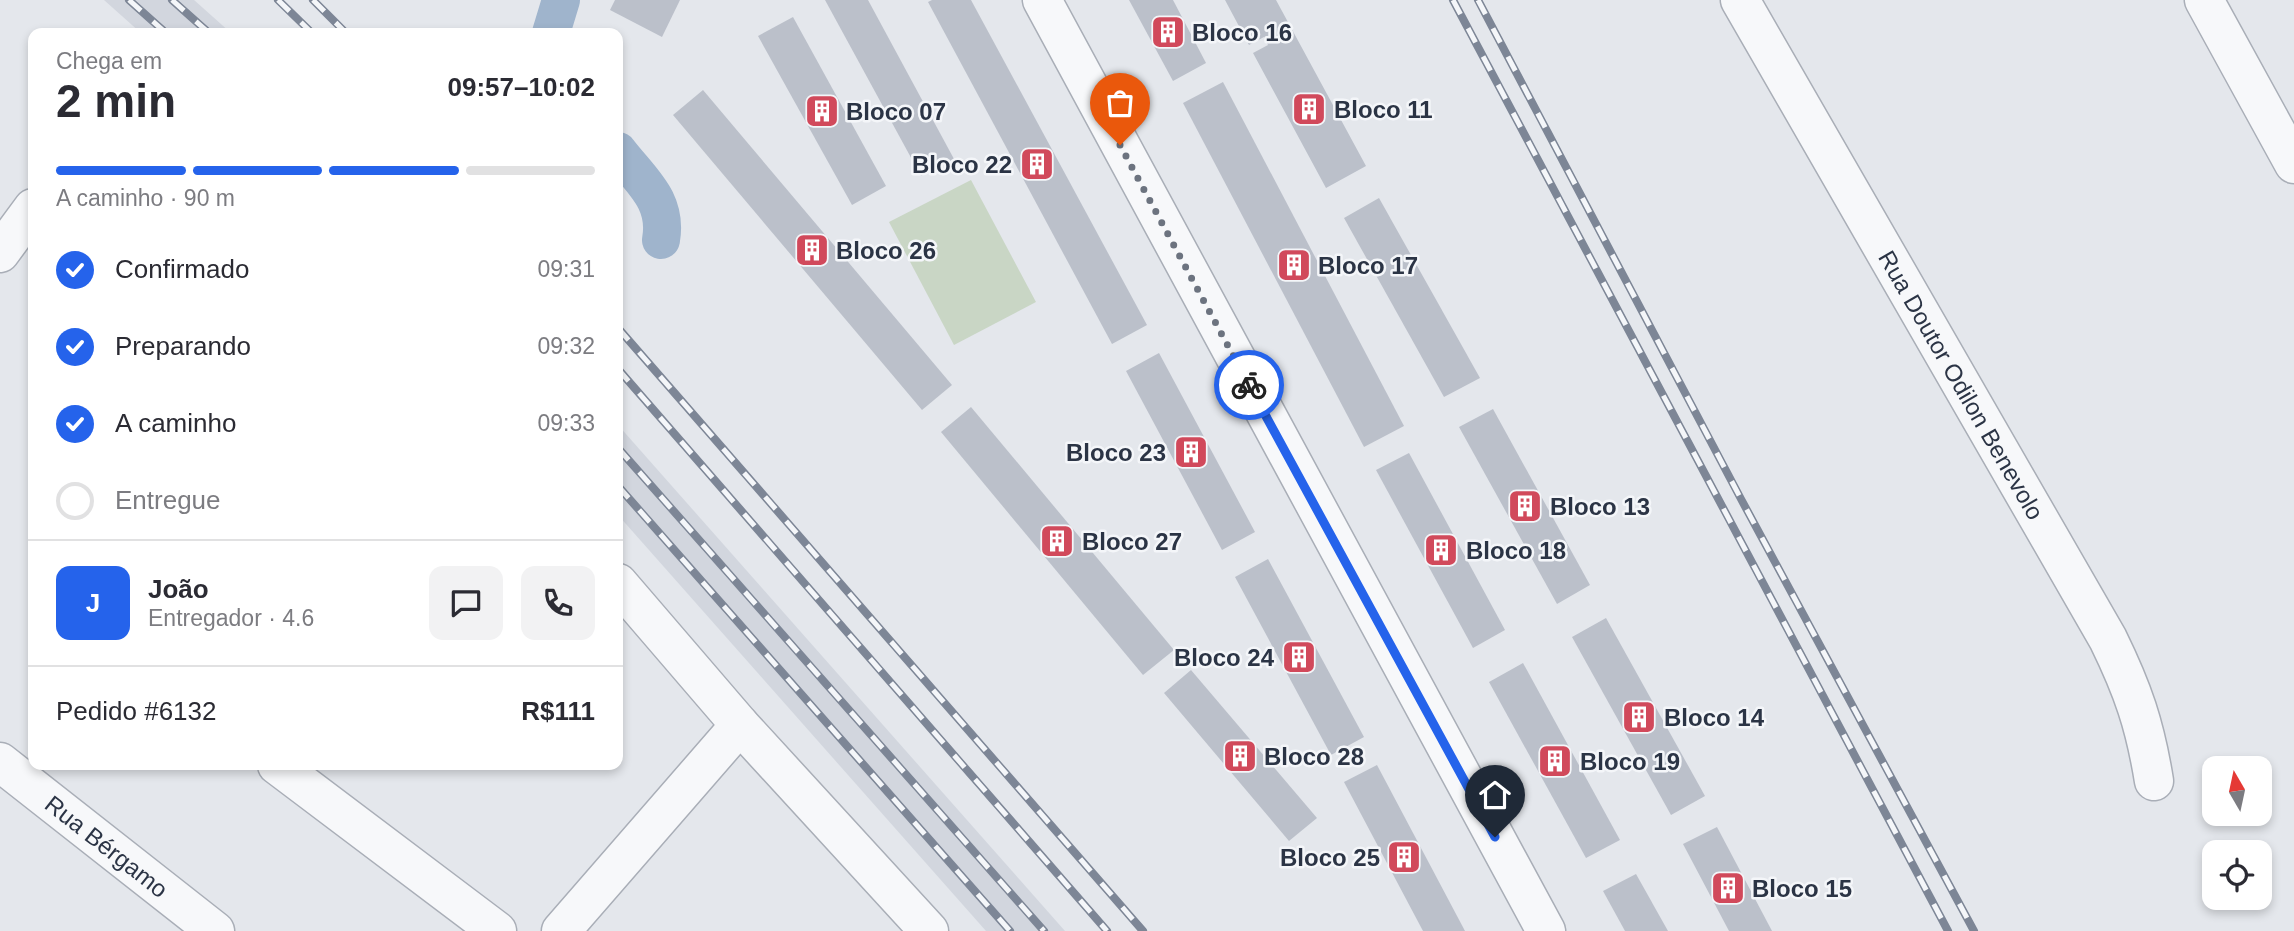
<!DOCTYPE html>
<html lang="pt">
<head>
<meta charset="utf-8">
<style>
	:root { --surface:#fff; --page:#f2f2f3; --text:#2b2b33; --muted:#7c7c81; --line:#e1e1e2; --accent:#2563eb }
	body { margin:0; font-family:Arial,sans-serif; background:var(--page); color:var(--text); height:100vh; display:flex; flex-direction:column; font-size:26px; white-space:nowrap }
	* { box-sizing:border-box; margin:0 }
	p { font-size:23px; color:var(--muted) }
	.icon { flex:none; width:38px; height:38px; fill:none; stroke:currentColor; stroke-width:2; stroke-linecap:round; stroke-linejoin:round }
	.map { position:relative; flex:1; overflow:hidden }
	.side { position:absolute; left:28px; top:28px; width:595px; height:742px; display:flex; flex-direction:column; background:var(--surface); border-radius:14px; box-shadow:0 4px 10px #0003 }
	.side>* { flex:none }
	.needle { width:46px; rotate:351deg }
	.tools { position:absolute; left:2202px; top:756px; display:grid; gap:14px }
	.tools a { display:grid; place-items:center; width:70px; height:70px; border-radius:14px; background:var(--surface); box-shadow:0 4px 10px #0003; font-size:35px }
	.pin { position:absolute; display:grid; place-items:center; width:60px; height:60px; color:#fff; margin:-72px -30px; border-radius:50% 50% 50% 0; rotate:-45deg; box-shadow:0 0 7px #0007 }
	.pin .icon { rotate:45deg }
	.courier { position:absolute; display:grid; place-items:center; width:70px; height:70px; margin:-35px; border:5px solid #2563eb; border-radius:50%; background:#fff; color:#222; box-shadow:0 2px 9px #0007 }
	.head em { font-style:normal; font-weight:800 }
	.head div { display:flex; flex-direction:column-reverse }
	.head { display:flex; align-items:center; justify-content:space-between; height:119px; padding:0 28px }
	h1 { font-size:46px; font-weight:800; line-height:52px }
	.bar { display:grid; grid-template-columns:repeat(4,1fr); gap:10px 7px; align-content:center; height:84px; padding:0 28px }
	.bar i { height:9px; border-radius:5px; background:var(--line) }
	.bar .selected { background:var(--accent) }
	.bar p { grid-column:span 4 }
	.line { display:flex; align-items:center; gap:18px; padding:0 28px; border-top:2px solid var(--line) }
	.line div { flex:1 }
	.round { display:grid; place-items:center; flex:none; width:74px; height:74px; border-radius:14px; background:var(--page) }
	ol { padding:0 28px; list-style:none }
	li { display:flex; align-items:center; gap:21px; height:77px }
	li p { margin-inline-start:auto }
	li .icon { padding:7px; border-radius:50%; background:var(--accent); color:#fff; stroke-width:4 }
	li:last-child { color:var(--muted) }
	li i { width:38px; height:38px; border:4px solid var(--line); border-radius:50% }
	.map>svg:first-child { display:block }
	.built { fill:#d2d6de }
	.green { fill:#c9d6c5 }
	.lines { fill:none; stroke-linecap:round; stroke-linejoin:round }
	.canal { stroke:#9fb4cc; stroke-width:38 }
	.building { fill:#bbc0ca }
	.minor-casing { stroke:#a9aeb7; stroke-width:41 }
	.minor { stroke:#f7f8fa; stroke-width:38 }
	.rail-casing { stroke:#7d8696; stroke-width:8 }
	.rail { stroke:#f4f6f9; stroke-width:5; stroke-dasharray:16; stroke-linecap:butt }
	.done { stroke:#6c737f; stroke-width:7; stroke-dasharray:0 12.6 }
	.route { stroke:#2563eb; stroke-width:9 }
	.labels { text-anchor:middle; dominant-baseline:central; stroke-width:5; stroke-linejoin:round; paint-order:stroke }
	.poi-label { font-size:24px; font-weight:bold; fill:#2b3445; stroke:#f4f6f9; text-anchor:start }
	.street-label { font-size:24px; fill:#2b3445; stroke:#f4f6f9 }
</style>
</head>
<body>
<div class="map">
<svg width="2294" height="931" viewBox="0 0 2294 931">
	<rect width="100%" height="100%" fill="#e4e7ec"/>
	<g class="built">
		<polygon points="104,0 194,0 231,33 141,33"/>
		<polygon points="618,425 1065,931 986,931 618,515"/>
	</g>
	<polygon class="green" points="971,180 1036,302 954,345 889,222"/>
	<g class="lines">
		<g class="canal">
			<polyline points="551,33 561,0"/>
			<path d="M 618,151 C 641,181 668,200 661,240"/>
		</g>
	</g>
	<g class="building">
		<polygon points="615,0 680,0 662,37 610,10"/>
		<polygon points="825,0 868,0 954,159 921,176"/>
		<polygon points="932,0 971,0 1147,325 1112,344 928,2"/>
		<polygon points="1129,0 1173,0 1206,63 1173,81"/>
		<polygon points="1225,0 1276,0 1366,166 1326,188 1253,53 1268,45 1264,37 1249,45"/>
		<polygon points="793,17 886,186 852,205 758,36"/>
		<polygon points="1223,82 1404,426 1364,447 1183,103"/>
		<polygon points="703,90 952,385 922,410 673,115"/>
		<polygon points="1379,198 1480,378 1444,397 1344,218"/>
		<polygon points="1159,353 1255,532 1222,550 1126,371"/>
		<polygon points="971,407 1174,650 1143,675 941,432"/>
		<polygon points="1493,409 1590,585 1557,604 1459,427"/>
		<polygon points="1409,453 1505,630 1473,648 1376,470"/>
		<polygon points="1268,559 1364,737 1331,755 1235,577"/>
		<polygon points="1606,618 1705,796 1671,815 1572,637"/>
		<polygon points="1523,663 1620,840 1586,858 1489,682"/>
		<polygon points="1191,670 1317,818 1289,841 1164,693"/>
		<polygon points="1377,765 1465,931 1423,931 1344,782"/>
		<polygon points="1717,827 1772,931 1729,931 1683,844"/>
		<polygon points="1636,874 1668,931 1625,931 1603,891"/>
	</g>
	<g class="lines">
		<g class="minor-casing">
			<g id="minor">
				<polyline points="1042,0 1546,931"/>
				<path id="s1" d="M 1740,0 L 2108,639 C 2133,690 2145,725 2154,781"/>
				<polyline points="2204,0 2294,164"/>
				<polyline points="0,253 33,208"/>
				<polyline points="618,583 740,725 929,931"/>
				<path id="s2" d="M 0,762 L 215,931"/>
				<polyline points="277,765 497,931"/>
				<polyline points="561,931 740,725"/>
			</g>
		</g>
		<use href="#minor" class="minor"/>
		<g class="rail-casing">
			<g id="rail">
				<polyline points="129,0 166,33"/>
				<polyline points="172,0 209,33"/>
				<polyline points="278,0 312,33"/>
				<polyline points="313,0 346,33"/>
				<polyline points="1453,0 1948,931"/>
				<polyline points="1478,0 1741,499 1974,931"/>
				<polyline points="618,328 1143,931"/>
				<polyline points="618,369 1107,931"/>
				<polyline points="618,448 1044,931"/>
				<polyline points="618,486 1010,931"/>
			</g>
		</g>
		<use href="#rail" class="rail"/>
	</g>
	<g class="lines">
		<polyline class="done" points="1120,145 1249,385"/>
		<polyline class="route" points="1249,385 1495,837"/>
	</g>
	<defs>
		<g id="building-square" transform="scale(1.75)"><rect x="-9" y="-9" width="18" height="18" rx="4" fill="#d1495b" stroke="#f4f6f9"/><path d="M-4-6H4V6H1V3H-1V6H-4ZM-2.5-4.3h1.7v1.8h-1.7ZM.8-4.3h1.7v1.8H.8ZM-2.5-1h1.7V.8h-1.7ZM.8-1h1.7V.8H.8Z" fill="#fff"/></g>
	</defs>
	<g fill-rule="evenodd">
		<use href="#building-square" x="1168" y="32"/>
		<use href="#building-square" x="1309" y="109"/>
		<use href="#building-square" x="822" y="111"/>
		<use href="#building-square" x="1037" y="164"/>
		<use href="#building-square" x="812" y="250"/>
		<use href="#building-square" x="1294" y="265"/>
		<use href="#building-square" x="1191" y="452"/>
		<use href="#building-square" x="1525" y="506"/>
		<use href="#building-square" x="1057" y="541"/>
		<use href="#building-square" x="1441" y="550"/>
		<use href="#building-square" x="1299" y="657"/>
		<use href="#building-square" x="1639" y="717"/>
		<use href="#building-square" x="1240" y="756"/>
		<use href="#building-square" x="1555" y="761"/>
		<use href="#building-square" x="1404" y="857"/>
		<use href="#building-square" x="1728" y="888"/>
	</g>
	<g class="labels">
		<g class="poi-label">
			<text x="1192" y="32">Bloco 16</text>
			<text x="1334" y="109">Bloco 11</text>
			<text x="846" y="111">Bloco 07</text>
			<text x="1012" y="164" text-anchor="end">Bloco 22</text>
			<text x="836" y="250">Bloco 26</text>
			<text x="1318" y="265">Bloco 17</text>
			<text x="1166" y="452" text-anchor="end">Bloco 23</text>
			<text x="1550" y="506">Bloco 13</text>
			<text x="1082" y="541">Bloco 27</text>
			<text x="1466" y="550">Bloco 18</text>
			<text x="1274" y="657" text-anchor="end">Bloco 24</text>
			<text x="1664" y="717">Bloco 14</text>
			<text x="1264" y="756">Bloco 28</text>
			<text x="1580" y="761">Bloco 19</text>
			<text x="1380" y="857" text-anchor="end">Bloco 25</text>
			<text x="1752" y="888">Bloco 15</text>
		</g>
		<g class="street-label">
			<text stroke="none"><textPath href="#s1" startOffset="444">Rua Doutor Odilon Benevolo</textPath></text>
			<text stroke="none"><textPath href="#s2" startOffset="136">Rua Bérgamo</textPath></text>
		</g>
	</g>
</svg>
<div class="tools">
<a><svg class="needle" viewBox="-14 -14 28 28"><path d="M0-13l5 13h-10z" fill="#e53935"/><path d="M0 13l5-13h-10z" fill="#7c7c81"/></svg></a>
<a><svg class="icon" aria-label="locate" viewBox="0 0 24 24"><circle cx="12" cy="12" r="6"/><path d="M12 2v4M12 18v4M2 12h4M18 12h4"/></svg></a>
</div>
<div class="pin" style="left:1120px;top:145px;background:#ea580c"><svg class="icon" aria-label="bag" viewBox="0 0 24 24"><path d="M5 8h14l-1 12H6zM9 8a3 3 0 0 1 6 0"/></svg></div>
<div class="pin" style="left:1495px;top:837px;background:#1f2937"><svg class="icon" aria-label="home" viewBox="0 0 24 24"><path d="M3 11l9-7 9 7M6 9v11h12V9"/></svg></div>
<div class="courier" style="left:1249px;top:385px"><svg class="icon" aria-label="bike" viewBox="0 0 24 24"><circle cx="6" cy="16" r="4"/><circle cx="18" cy="16" r="4"/><path d="M6 16l4-8h5l3 8M10 8l3 8H6M13 5h3"/></svg></div>
<section class="side">
<div class="head"><div><h1>2 min</h1><p>Chega em</p></div><em>09:57–10:02</em></div>
<div class="bar"><i class="selected"></i><i class="selected"></i><i class="selected"></i><i></i><p>A caminho · 90 m</p></div>
<ol>
<li><svg class="icon" aria-label="check" viewBox="0 0 24 24"><path d="M5 12l5 5 9-10"/></svg>Confirmado<p>09:31</p></li>
<li><svg class="icon" aria-label="check" viewBox="0 0 24 24"><path d="M5 12l5 5 9-10"/></svg>Preparando<p>09:32</p></li>
<li><svg class="icon" aria-label="check" viewBox="0 0 24 24"><path d="M5 12l5 5 9-10"/></svg>A caminho<p>09:33</p></li>
<li><i></i>Entregue</li>
</ol>
<div class="line" style="height:126px"><b class="round" style="background:var(--accent);color:#fff">J</b><div><b>João</b><p>Entregador · 4.6</p></div><a class="round"><svg class="icon" aria-label="chat" viewBox="0 0 24 24"><path d="M4 5h16v11H9l-5 4z"/></svg></a><a class="round"><svg class="icon" aria-label="phone" viewBox="0 0 24 24"><path d="M5 4h4l2 5-3 2q2 4 5 5l2-3 5 2v4C11 20 4 13 5 4z"/></svg></a></div>
<div class="line" style="height:91px"><div>Pedido #6132</div><b>R$111</b></div>
</section>
</div>
</body>
</html>
